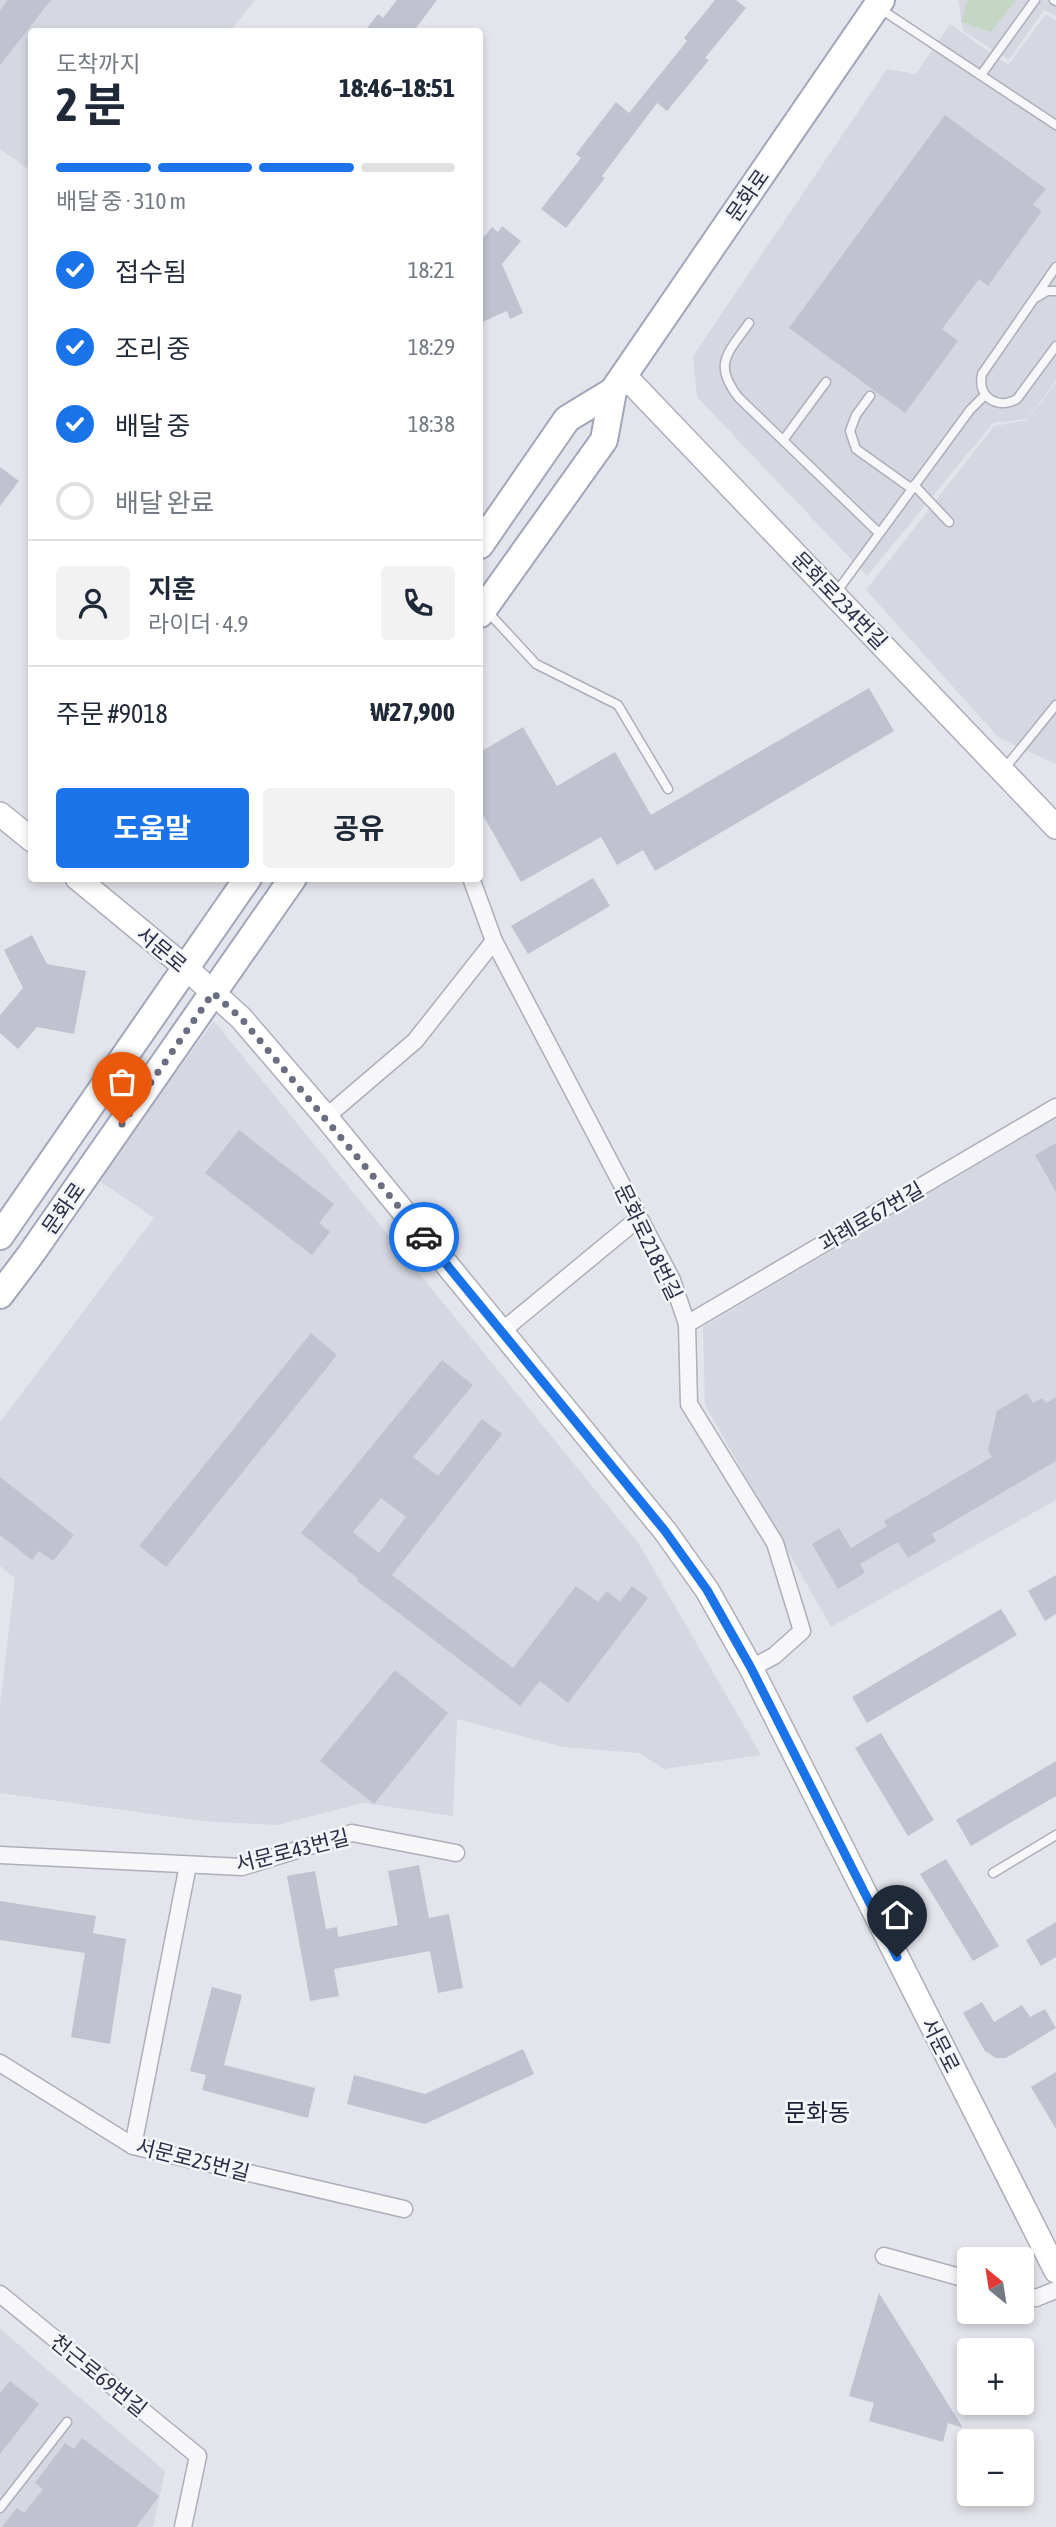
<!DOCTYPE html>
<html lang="ko">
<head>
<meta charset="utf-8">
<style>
	:root { --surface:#fff; --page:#f2f2f3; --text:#1f2937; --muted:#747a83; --line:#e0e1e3; --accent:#1a73e8 }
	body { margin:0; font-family:"Asap Condensed","Noto Sans KR",sans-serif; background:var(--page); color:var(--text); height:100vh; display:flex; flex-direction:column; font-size:26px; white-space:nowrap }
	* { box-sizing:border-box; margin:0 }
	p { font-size:23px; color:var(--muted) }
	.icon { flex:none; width:38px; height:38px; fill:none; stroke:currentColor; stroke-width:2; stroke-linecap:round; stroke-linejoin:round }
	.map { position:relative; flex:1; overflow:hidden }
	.drawer { position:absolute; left:28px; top:28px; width:455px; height:854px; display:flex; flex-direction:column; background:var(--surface); border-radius:7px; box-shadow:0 4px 10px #0003 }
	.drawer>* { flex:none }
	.needle { width:46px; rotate:330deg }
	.buttons { position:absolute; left:957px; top:2247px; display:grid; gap:14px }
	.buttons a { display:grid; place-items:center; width:77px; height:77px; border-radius:7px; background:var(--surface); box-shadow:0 4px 10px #0003; font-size:35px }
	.pin { position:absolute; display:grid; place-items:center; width:60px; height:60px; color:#fff; margin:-72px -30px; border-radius:50% 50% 50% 0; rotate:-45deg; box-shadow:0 0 7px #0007 }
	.pin .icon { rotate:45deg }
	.courier { position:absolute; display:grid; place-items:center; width:70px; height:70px; margin:-35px; border:5px solid #1a73e8; border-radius:50%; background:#fff; color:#222; box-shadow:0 2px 9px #0007 }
	.headline em { font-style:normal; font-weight:700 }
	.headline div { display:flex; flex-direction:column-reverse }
	.headline { display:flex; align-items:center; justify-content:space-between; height:119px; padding:0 28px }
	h1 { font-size:46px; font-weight:700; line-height:52px }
	.bar { display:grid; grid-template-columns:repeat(4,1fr); gap:10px 7px; align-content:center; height:84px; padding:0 28px }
	.bar i { height:9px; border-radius:5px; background:var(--line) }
	.bar .selected { background:var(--accent) }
	.bar p { grid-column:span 4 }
	.line { display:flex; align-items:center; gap:18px; padding:0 28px; border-top:2px solid var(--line) }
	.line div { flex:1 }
	.round { display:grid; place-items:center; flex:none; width:74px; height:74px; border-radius:7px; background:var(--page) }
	ol { padding:0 28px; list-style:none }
	li { display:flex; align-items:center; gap:21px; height:77px }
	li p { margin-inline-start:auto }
	li .icon { padding:7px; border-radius:50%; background:var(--accent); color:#fff; stroke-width:4 }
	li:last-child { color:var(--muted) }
	li i { width:38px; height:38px; border:4px solid var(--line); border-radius:50% }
	.primary-button { display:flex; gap:14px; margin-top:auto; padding:14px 28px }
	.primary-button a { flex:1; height:80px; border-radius:7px; background:var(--accent); color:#fff; font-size:28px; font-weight:700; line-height:80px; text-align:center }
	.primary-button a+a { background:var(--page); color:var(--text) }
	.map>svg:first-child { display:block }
	.built { fill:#d5d7e1 }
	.green { fill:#c5d6c4 }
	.building { fill:#c0c3cf; fill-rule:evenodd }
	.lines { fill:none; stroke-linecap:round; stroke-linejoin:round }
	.lane-casing { stroke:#acaeba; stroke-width:11 }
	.street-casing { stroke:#acaeba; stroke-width:19 }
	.secondary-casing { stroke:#acaeba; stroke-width:26 }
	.primary-casing { stroke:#a2a6b9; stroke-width:30 }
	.lane { stroke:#f7f7fa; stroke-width:8 }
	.street { stroke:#f7f7fa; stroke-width:16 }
	.secondary { stroke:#fff; stroke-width:23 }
	.primary { stroke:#fff; stroke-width:26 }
	.done { stroke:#6b6e80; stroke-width:7; stroke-dasharray:0 12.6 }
	.route { stroke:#1a73e8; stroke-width:9 }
	.labels { text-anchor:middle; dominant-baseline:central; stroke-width:5; stroke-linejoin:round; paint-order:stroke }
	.street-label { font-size:21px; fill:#2a2e46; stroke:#f4f5f9 }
	.quarter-label { font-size:24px; fill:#1c1f37; stroke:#f4f5f9 }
</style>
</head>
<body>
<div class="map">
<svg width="1056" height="2527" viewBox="0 0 1056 2527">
	<rect width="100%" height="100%" fill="#e4e5ec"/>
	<g class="built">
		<polygon points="0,0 255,0 230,31 32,32 31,171 0,149"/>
		<polygon points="958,0 1056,0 1056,16 1044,10 1009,60 963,31"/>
		<polygon points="1046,14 1056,21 1056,381 1027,419 993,423 867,576 697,397 693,356 887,69 916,74 950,24 1008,65"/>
		<polygon points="1056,383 1056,764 999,738 866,590 994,426 1027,420"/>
		<polygon points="214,1021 639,1544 761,1755 664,1769 639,1753 563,1747 457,1719 453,1816 363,1803 277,1825 202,1821 0,1793 0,1705 15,1578 0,1566 0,1422 154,1218 98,1180"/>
		<polygon points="1056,1117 1056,1500 831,1627 705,1405 703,1327"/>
		<polygon points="0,2329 165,2471 153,2527 0,2527"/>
	</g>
	<polygon class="green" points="968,0 1016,0 991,32 961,22"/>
	<g class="building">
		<polygon points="8,0 51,0 0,65 0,10"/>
		<polygon points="397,0 437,0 413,32 364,32 378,14 383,18"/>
		<polygon points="715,0 736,0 746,8 705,58 709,60 667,111 657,103 602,176 605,178 566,228 541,209 581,158 576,154 616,102 629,113 687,41 684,38"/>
		<polygon points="945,115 1046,189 1033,205 1042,211 988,286 979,279 942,329 958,341 905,413 789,328"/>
		<polygon points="502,226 521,241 502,264 523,313 510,319 507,311 480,323 480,242 492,227 498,232"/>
		<polygon points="0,467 19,481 0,506"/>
		<polygon points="869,688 894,731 655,871 643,850 617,865 601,837 521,882 480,810 480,752 523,727 557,786 615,752 651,815"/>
		<polygon points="593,878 610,906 528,954 511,926"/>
		<polygon points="32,935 47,964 86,971 74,1034 37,1027 18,1049 0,1033 0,1015 23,988 4,950"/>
		<polygon points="239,1130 334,1204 319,1223 330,1232 312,1255 205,1173"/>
		<polygon points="1056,1143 1056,1192 1035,1155"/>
		<polygon points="311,1333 337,1355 166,1567 139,1546"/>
		<path d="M 442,1360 L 473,1385 L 413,1457 L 438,1476 L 482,1419 L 502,1434 L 392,1575 L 513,1668 L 576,1586 L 598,1602 L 607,1591 L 620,1602 L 632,1586 L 648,1598 L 568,1703 L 540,1681 L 520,1706 L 357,1581 L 358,1579 L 301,1533 ZM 381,1498 L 406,1517 L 379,1553 L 353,1532 Z"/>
		<polygon points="1027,1393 1033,1403 1042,1398 1046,1403 1056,1397 1056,1461 932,1534 936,1541 908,1558 898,1542 860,1564 865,1573 838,1589 812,1544 839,1528 851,1548 887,1526 884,1521 992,1457 988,1450 997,1411"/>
		<polygon points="0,1477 74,1535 53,1561 39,1551 32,1560 0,1535"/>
		<polygon points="1056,1575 1056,1614 1045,1621 1028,1591"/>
		<polygon points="1001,1609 1017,1635 867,1723 852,1697"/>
		<polygon points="395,1670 448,1713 374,1804 320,1761"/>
		<polygon points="881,1733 934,1820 908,1836 855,1748"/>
		<polygon points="1056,1761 1056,1796 971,1846 956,1820"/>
		<polygon points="946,1859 999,1946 973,1961 920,1874"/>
		<polygon points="419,1865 429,1918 449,1914 463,1988 438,1993 430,1951 334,1969 339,1996 310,2001 287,1876 315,1871 326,1929 337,1927 338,1937 398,1925 388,1871"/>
		<polygon points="0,1901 96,1916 93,1933 126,1939 110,2044 71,2037 85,1953 0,1940"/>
		<polygon points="1056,1922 1056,1957 1041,1966 1026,1940"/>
		<polygon points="212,1987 242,1995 224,2065 315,2088 308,2118 202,2090 206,2075 190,2071"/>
		<polygon points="982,2002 994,2022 1022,2005 1030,2017 1045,2009 1056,2028 1006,2058 996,2058 985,2051 963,2013"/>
		<polygon points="523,2049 534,2074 425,2124 347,2104 354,2075 425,2094"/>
		<polygon points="1056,2072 1056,2129 1031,2087"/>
		<polygon points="879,2293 963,2428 948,2423 943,2442 869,2421 874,2403 849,2396"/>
		<polygon points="10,2381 39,2404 0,2454 0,2393"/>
		<polygon points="82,2438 159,2496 136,2527 2,2527 17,2508 24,2513 43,2489 35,2483 65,2443 74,2449"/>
	</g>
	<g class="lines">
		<g class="lane-casing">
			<g id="lane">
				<polyline points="1054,0 1056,1"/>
				<polyline points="879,8 1056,125"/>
				<polyline points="981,75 1035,0"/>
				<path d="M 1056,267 L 982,374 C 977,397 997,410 1017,399 L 1056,346"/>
				<polyline points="1037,297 1047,291 1056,291"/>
				<path d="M 749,323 C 728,353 712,364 739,398 L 879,533"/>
				<polyline points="870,396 856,415 850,431 856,449 912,489"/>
				<polyline points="784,439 826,382"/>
				<polyline points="914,485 949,522"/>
				<polyline points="835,594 970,410 985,395"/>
				<polyline points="486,610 536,664 618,705 668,789"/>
				<polyline points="1005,768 1056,705"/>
				<polyline points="993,1873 1056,1835"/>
				<polyline points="0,2508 67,2422"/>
			</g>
		</g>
		<g class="street-casing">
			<g id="street">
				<polyline points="471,878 494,941 672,1280 687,1324 689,1404 775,1543 802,1631 774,1656 751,1668"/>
				<polyline points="326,1117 415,1041 494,941"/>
				<polyline points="687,1324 1056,1107"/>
				<polyline points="502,1331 639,1218"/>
				<polyline points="0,1855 242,1867 352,1833 456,1853"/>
				<polyline points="0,2063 133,2146 404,2209"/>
				<polyline points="133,2146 188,1865"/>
				<polyline points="884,2256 970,2280"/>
				<polyline points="0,2294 198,2456 183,2527"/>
				<polyline points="1022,2294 1036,2298 1056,2290"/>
			</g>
		</g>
		<g class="secondary-casing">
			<g id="secondary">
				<polyline points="623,374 1056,827"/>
				<polyline points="0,814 32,840"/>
				<polyline points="77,878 186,968 241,1018 326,1117 665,1531 707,1590 751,1668 1056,2271"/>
			</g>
		</g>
		<g class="primary-casing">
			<g id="primary">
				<polyline points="480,545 567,419 613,391"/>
				<polyline points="480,614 604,440 613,391 881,0"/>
				<polyline points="0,1236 248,878"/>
				<polyline points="0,1295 31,1254 293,878"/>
			</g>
		</g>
		<use href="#lane" class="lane"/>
		<use href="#street" class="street"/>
		<use href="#secondary" class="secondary"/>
		<use href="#primary" class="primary"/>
	</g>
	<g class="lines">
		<polyline class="done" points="122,1124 213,993 241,1018 424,1237"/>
		<polyline class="route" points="424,1237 665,1531 707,1590 751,1668 897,1957"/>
	</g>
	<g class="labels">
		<g class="street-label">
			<text transform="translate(747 195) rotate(-55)">문화로</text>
			<text transform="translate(840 600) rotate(46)">문화로234번길</text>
			<text transform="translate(162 949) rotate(40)">서문로</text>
			<text transform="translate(63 1208) rotate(-55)">문화로</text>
			<text transform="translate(871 1216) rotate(-30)">과례로67번길</text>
			<text transform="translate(649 1242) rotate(64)">문화로218번길</text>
			<text transform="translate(292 1850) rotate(-14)">서문로43번길</text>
			<text transform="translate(941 2045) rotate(63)">서문로</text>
			<text transform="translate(193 2159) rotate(14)">서문로25번길</text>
			<text transform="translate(99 2375) rotate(39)">천근로69번길</text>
		</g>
		<g class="quarter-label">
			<text x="817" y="2112">문화동</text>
		</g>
	</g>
</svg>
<div class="buttons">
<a><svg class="needle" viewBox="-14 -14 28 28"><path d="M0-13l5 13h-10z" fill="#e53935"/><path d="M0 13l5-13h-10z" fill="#747a83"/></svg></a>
<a>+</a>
<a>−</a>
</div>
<div class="pin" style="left:122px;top:1124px;background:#ea580c"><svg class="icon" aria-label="bag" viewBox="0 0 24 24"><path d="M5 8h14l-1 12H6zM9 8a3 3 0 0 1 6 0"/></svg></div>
<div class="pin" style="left:897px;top:1957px;background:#1f2937"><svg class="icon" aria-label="home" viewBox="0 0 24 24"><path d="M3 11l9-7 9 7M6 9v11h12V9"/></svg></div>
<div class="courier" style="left:424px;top:1237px"><svg class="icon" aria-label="car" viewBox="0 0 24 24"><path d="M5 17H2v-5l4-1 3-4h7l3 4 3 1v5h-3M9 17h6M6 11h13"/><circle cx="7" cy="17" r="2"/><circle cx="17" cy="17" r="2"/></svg></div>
<section class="drawer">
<div class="headline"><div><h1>2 분</h1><p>도착까지</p></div><em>18:46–18:51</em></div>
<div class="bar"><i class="selected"></i><i class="selected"></i><i class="selected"></i><i></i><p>배달 중 · 310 m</p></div>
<ol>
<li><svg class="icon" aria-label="check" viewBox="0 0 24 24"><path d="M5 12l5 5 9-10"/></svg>접수됨<p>18:21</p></li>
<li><svg class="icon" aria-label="check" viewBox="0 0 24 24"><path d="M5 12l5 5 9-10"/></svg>조리 중<p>18:29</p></li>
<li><svg class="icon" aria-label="check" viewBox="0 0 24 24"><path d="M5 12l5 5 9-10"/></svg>배달 중<p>18:38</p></li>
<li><i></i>배달 완료</li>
</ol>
<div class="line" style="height:126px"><a class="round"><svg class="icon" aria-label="person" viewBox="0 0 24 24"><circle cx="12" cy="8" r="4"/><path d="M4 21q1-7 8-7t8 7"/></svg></a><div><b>지훈</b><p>라이더 · 4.9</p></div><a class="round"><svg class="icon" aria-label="phone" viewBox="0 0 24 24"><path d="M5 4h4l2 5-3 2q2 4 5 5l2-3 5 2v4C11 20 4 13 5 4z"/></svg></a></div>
<div class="line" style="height:91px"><div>주문 #9018</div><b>₩27,900</b></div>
<div class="primary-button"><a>도움말</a><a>공유</a></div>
</section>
</div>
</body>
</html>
